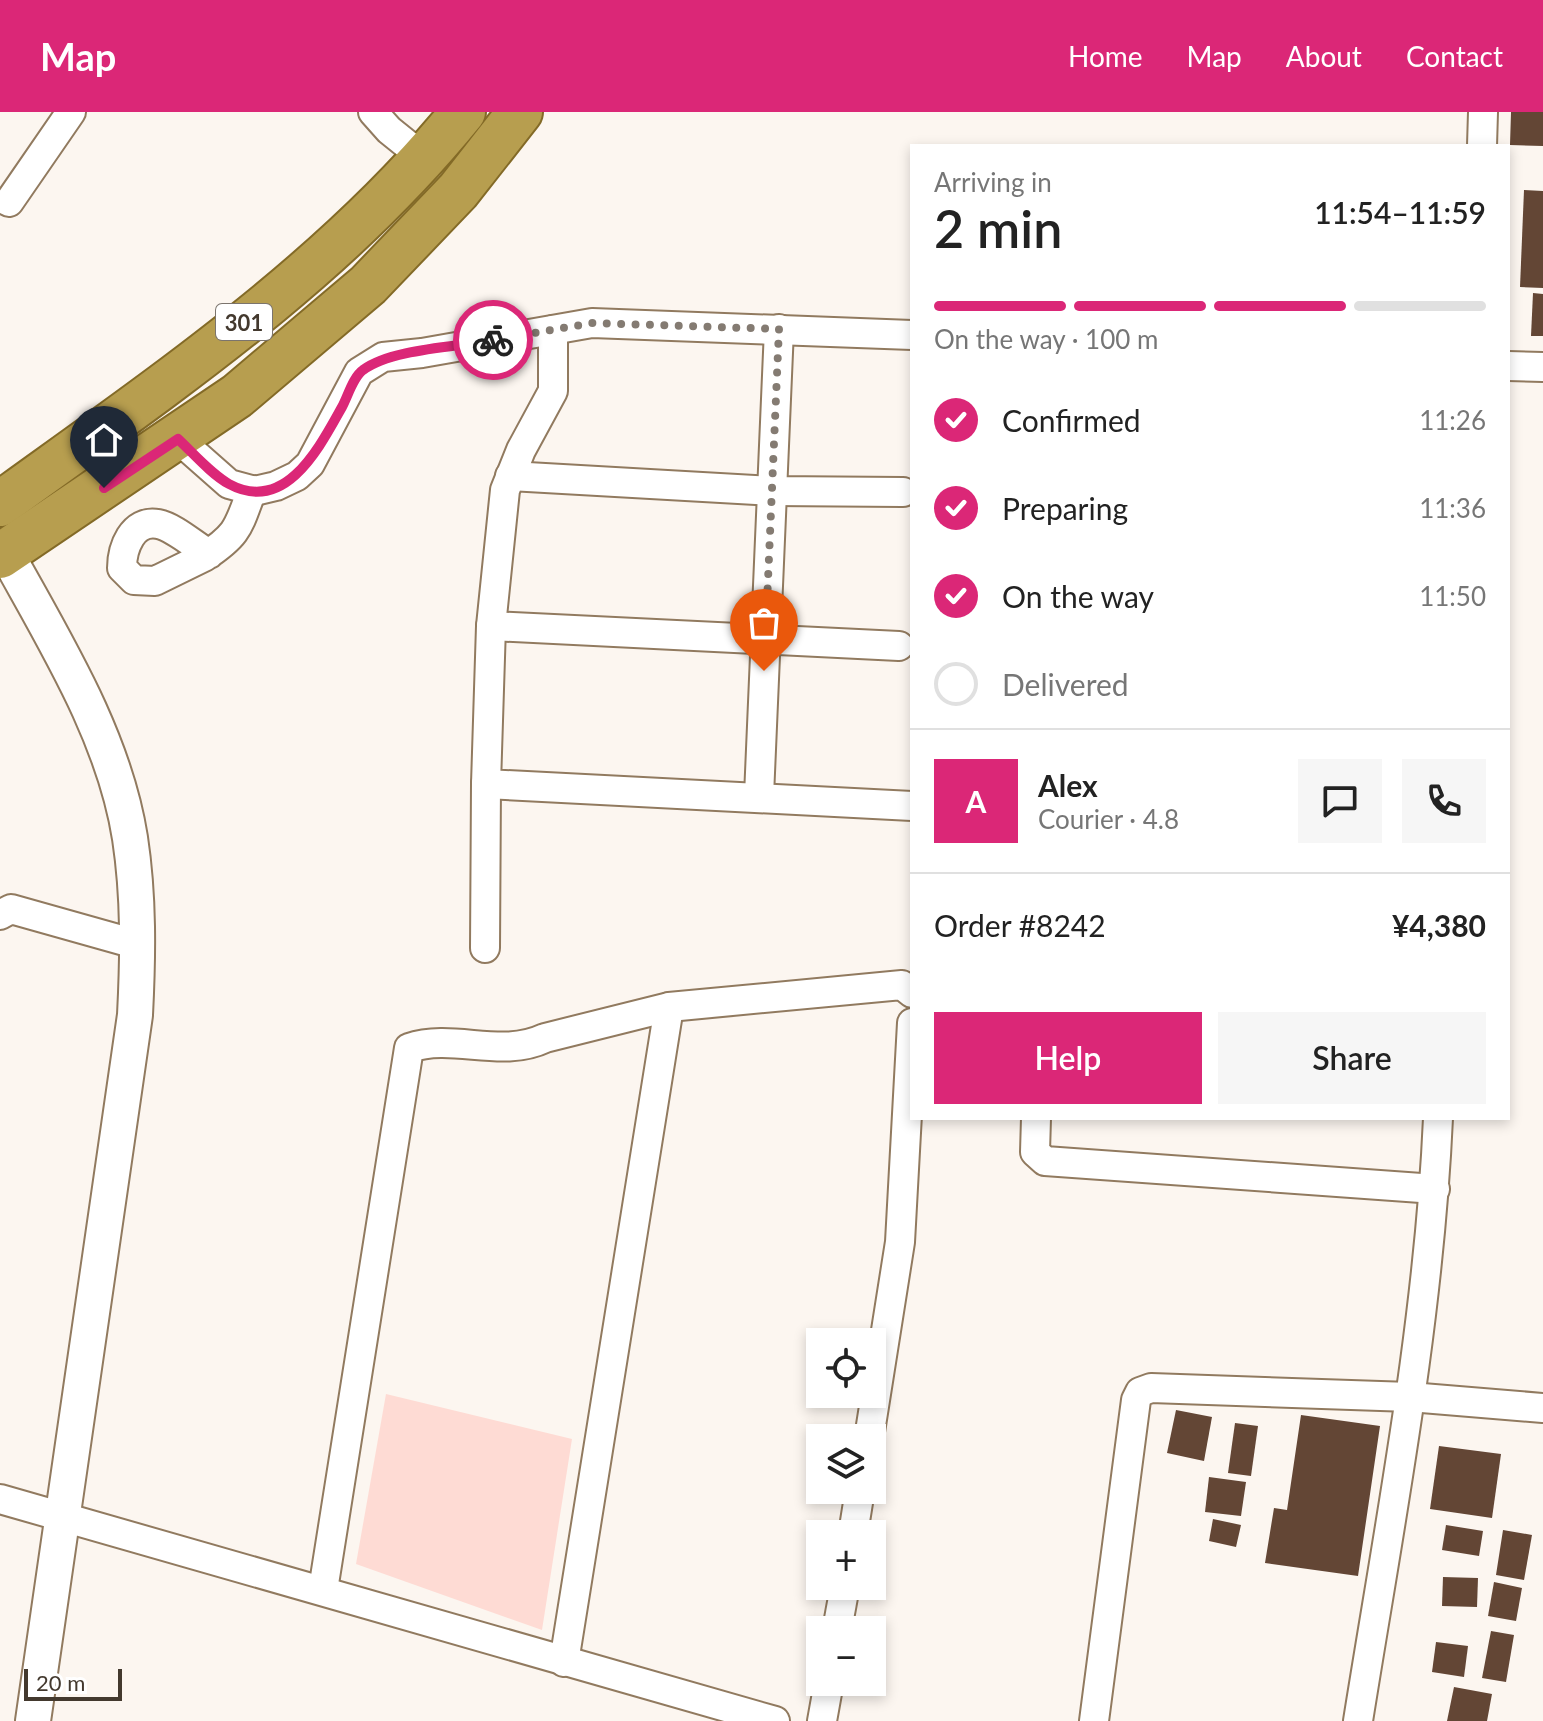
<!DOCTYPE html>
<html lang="en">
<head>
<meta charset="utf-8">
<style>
	:root { --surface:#fff; --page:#f6f6f6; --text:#222; --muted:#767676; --line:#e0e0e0; --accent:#db2777 }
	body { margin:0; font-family:Lato,sans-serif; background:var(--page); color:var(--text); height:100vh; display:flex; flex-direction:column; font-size:30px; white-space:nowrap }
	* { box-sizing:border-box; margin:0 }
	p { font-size:26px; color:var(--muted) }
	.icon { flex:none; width:44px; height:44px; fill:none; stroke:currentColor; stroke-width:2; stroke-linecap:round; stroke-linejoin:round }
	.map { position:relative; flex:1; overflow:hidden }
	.details { position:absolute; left:910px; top:32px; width:600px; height:976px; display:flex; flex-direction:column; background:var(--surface); border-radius:0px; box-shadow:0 4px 12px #0003 }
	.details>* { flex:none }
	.fabs { position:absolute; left:806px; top:1216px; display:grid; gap:16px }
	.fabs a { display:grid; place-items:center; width:80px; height:80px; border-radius:0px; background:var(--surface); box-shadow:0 4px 12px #0003; font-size:40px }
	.scale { position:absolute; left:24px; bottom:20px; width:98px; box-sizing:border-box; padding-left:8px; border:4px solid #43392e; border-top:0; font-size:22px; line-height:28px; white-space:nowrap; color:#43392e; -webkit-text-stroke:6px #fff; paint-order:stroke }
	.pin { position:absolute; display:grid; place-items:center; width:68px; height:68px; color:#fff; margin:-82px -34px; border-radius:50% 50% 50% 0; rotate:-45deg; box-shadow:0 0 8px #0007 }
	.pin .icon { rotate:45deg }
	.courier { position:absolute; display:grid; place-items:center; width:80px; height:80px; margin:-40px; border:6px solid #db2777; border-radius:50%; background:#fff; color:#222; box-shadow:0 2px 10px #0007 }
	.overview em { font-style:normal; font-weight:600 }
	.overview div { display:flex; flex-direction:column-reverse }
	.overview { display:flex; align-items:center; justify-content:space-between; height:136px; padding:0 24px }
	h1 { font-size:52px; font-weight:600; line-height:60px }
	.bar { display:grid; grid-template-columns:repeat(4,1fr); gap:12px 8px; align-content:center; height:96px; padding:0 24px }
	.bar i { height:10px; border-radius:6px; background:var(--line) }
	.bar .selected { background:var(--accent) }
	.bar p { grid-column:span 4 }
	.line { display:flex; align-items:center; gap:20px; padding:0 24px; border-top:2px solid var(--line) }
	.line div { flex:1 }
	.round { display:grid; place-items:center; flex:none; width:84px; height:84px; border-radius:0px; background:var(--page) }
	ol { padding:0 24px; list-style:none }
	li { display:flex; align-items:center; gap:24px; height:88px }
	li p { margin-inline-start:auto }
	li .icon { padding:8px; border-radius:50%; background:var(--accent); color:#fff; stroke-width:4 }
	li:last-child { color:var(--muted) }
	li i { width:44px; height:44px; border:4px solid var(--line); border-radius:50% }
	.cta { display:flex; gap:16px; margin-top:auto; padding:16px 24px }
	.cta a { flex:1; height:92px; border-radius:0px; background:var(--accent); color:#fff; font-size:32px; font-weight:600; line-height:92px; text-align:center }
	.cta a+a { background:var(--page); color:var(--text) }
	header { display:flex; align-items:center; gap:48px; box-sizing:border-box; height:112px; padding:0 40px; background:var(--accent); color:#fff }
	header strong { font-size:38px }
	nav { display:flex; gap:44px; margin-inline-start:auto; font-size:28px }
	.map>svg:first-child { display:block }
	.green { fill:#fedbd4 }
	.building { fill:#634635 }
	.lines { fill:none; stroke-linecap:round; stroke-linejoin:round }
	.minor-casing { stroke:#917a5f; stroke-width:32 }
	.tertiary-casing { stroke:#917a5f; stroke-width:38 }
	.trunk-casing { stroke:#836a27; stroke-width:48 }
	.minor { stroke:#fff; stroke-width:28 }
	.tertiary { stroke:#fff; stroke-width:34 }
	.trunk { stroke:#b79e4f; stroke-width:44 }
	.done { stroke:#847b72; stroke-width:8; stroke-dasharray:0 14.4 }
	.route { stroke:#db2777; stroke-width:10 }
	.labels { text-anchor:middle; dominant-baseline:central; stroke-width:8; stroke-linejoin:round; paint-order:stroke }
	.shield { fill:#fff; stroke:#7b746d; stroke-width:2 }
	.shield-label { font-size:22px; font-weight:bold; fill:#43392e }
</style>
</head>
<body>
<header>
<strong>Map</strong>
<nav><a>Home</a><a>Map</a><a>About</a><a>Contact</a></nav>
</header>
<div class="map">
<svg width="1543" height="1609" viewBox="0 0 1543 1609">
	<rect width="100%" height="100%" fill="#fcf6f0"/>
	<polygon class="green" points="386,1282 572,1327 542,1518 356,1452"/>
	<g class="building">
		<polygon points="1511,0 1543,0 1543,34 1510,33"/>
		<polygon points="1524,78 1543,79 1543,176 1520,175"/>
		<polygon points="1533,181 1543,182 1543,224 1531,224"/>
		<polygon points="1176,1298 1212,1305 1204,1349 1167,1341"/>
		<polygon points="1301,1303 1380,1314 1358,1464 1265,1451 1274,1396 1287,1398"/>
		<polygon points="1235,1311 1258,1314 1251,1364 1228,1361"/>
		<polygon points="1439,1334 1501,1342 1492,1406 1430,1397"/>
		<polygon points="1209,1365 1246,1370 1241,1404 1205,1400"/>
		<polygon points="1213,1407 1241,1413 1236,1435 1209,1429"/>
		<polygon points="1446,1413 1483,1419 1479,1444 1442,1438"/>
		<polygon points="1503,1418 1532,1423 1524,1468 1496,1463"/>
		<polygon points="1443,1465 1478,1466 1477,1495 1442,1494"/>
		<polygon points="1494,1470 1522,1476 1516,1509 1488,1504"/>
		<polygon points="1491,1519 1514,1523 1506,1570 1482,1566"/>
		<polygon points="1436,1530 1468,1534 1464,1565 1432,1560"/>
		<polygon points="1454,1575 1492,1582 1487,1609 1447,1609"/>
	</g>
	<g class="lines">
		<g class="minor-casing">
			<g id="minor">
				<polyline points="373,0 389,18 425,47"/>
				<polyline points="1482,34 1483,0"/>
				<polyline points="9,90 71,0"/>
				<polyline points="553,218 553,279 521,338 505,378 491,514 486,672 912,694"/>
				<polyline points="1508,254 1543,255"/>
				<polyline points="178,327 229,372 255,379 276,374 297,364 310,352 359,260 383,245 422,241 592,211 912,223"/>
				<polyline points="510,364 772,379 903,380"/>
				<path d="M 209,442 C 195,434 174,415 158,412 C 132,407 122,437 122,456 L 134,468 L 155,469 L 204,445 C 239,422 238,415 252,378"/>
				<polyline points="491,514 899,534"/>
				<polyline points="759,684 779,217"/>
				<polyline points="0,803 11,797 139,833"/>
				<polyline points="485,836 486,672"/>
				<polyline points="1036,1006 1035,1040 1045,1049 1435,1077"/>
				<polyline points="869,1326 900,1130 912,911"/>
				<polyline points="0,1387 775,1609"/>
				<polyline points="853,1422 860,1378"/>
				<path d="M 323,1478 L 409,936 C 454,921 501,947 545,926 L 669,895 L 902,873 L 912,881"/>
				<polyline points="837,1518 845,1474"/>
				<polyline points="564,1550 669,895"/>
				<polyline points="822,1609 829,1570"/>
				<polyline points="1094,1609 1136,1288 1140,1280 1151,1276 1410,1285 1543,1296"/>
				<path d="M 1358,1609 C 1390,1409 1429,1209 1438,1006"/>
			</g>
		</g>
		<g class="tertiary-casing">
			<path id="tertiary" d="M 6,441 C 55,530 114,624 130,726 C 139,785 138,844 135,903 L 33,1609"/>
		</g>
		<g class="trunk-casing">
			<g id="trunk">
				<path d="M 0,392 C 163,274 335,158 463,0"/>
				<polyline points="0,444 237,284 368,173 458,79 520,0"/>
			</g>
		</g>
		<use href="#minor" class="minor"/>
		<use href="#tertiary" class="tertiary"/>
		<use href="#trunk" class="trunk"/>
	</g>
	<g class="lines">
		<polyline class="done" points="493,228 592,211 779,217 764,559"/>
		<path class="route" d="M 104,376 L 178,327 C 193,341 211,362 229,372 C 286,403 320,334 342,295 C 348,284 353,265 363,258 C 391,237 456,235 493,228"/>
	</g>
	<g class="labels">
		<rect class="shield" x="216" y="192" width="56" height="36" rx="6"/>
		<g class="shield-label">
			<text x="244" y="210">301</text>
		</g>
	</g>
</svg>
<div class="fabs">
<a><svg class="icon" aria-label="locate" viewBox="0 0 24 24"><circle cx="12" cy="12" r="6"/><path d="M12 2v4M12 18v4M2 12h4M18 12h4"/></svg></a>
<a><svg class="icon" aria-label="layers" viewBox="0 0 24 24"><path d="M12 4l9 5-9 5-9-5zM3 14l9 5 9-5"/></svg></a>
<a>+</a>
<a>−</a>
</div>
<div class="scale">20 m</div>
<div class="pin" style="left:764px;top:559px;background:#ea580c"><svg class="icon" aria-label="bag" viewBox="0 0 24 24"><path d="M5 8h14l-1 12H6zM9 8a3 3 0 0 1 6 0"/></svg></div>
<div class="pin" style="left:104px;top:376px;background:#1f2937"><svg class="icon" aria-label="home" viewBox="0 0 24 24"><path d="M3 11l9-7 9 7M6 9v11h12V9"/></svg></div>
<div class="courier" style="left:493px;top:228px"><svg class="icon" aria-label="bike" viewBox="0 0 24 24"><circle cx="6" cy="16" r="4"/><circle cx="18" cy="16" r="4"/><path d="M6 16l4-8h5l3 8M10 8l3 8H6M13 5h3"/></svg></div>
<section class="details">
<div class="overview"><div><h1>2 min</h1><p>Arriving in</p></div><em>11:54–11:59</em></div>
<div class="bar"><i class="selected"></i><i class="selected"></i><i class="selected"></i><i></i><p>On the way · 100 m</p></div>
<ol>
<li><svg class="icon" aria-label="check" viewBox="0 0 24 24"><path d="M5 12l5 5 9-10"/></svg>Confirmed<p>11:26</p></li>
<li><svg class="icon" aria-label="check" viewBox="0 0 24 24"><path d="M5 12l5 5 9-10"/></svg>Preparing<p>11:36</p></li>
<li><svg class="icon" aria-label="check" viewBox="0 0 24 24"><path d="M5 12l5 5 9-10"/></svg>On the way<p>11:50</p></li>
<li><i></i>Delivered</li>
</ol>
<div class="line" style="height:144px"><b class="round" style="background:var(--accent);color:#fff">A</b><div><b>Alex</b><p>Courier · 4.8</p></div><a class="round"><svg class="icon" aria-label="chat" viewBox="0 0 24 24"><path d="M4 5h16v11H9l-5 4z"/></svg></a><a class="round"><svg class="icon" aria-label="phone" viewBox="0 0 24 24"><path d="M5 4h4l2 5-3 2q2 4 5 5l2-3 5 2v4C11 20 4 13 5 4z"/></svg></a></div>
<div class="line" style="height:104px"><div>Order #8242</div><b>¥4,380</b></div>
<div class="cta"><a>Help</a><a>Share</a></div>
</section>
</div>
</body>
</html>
